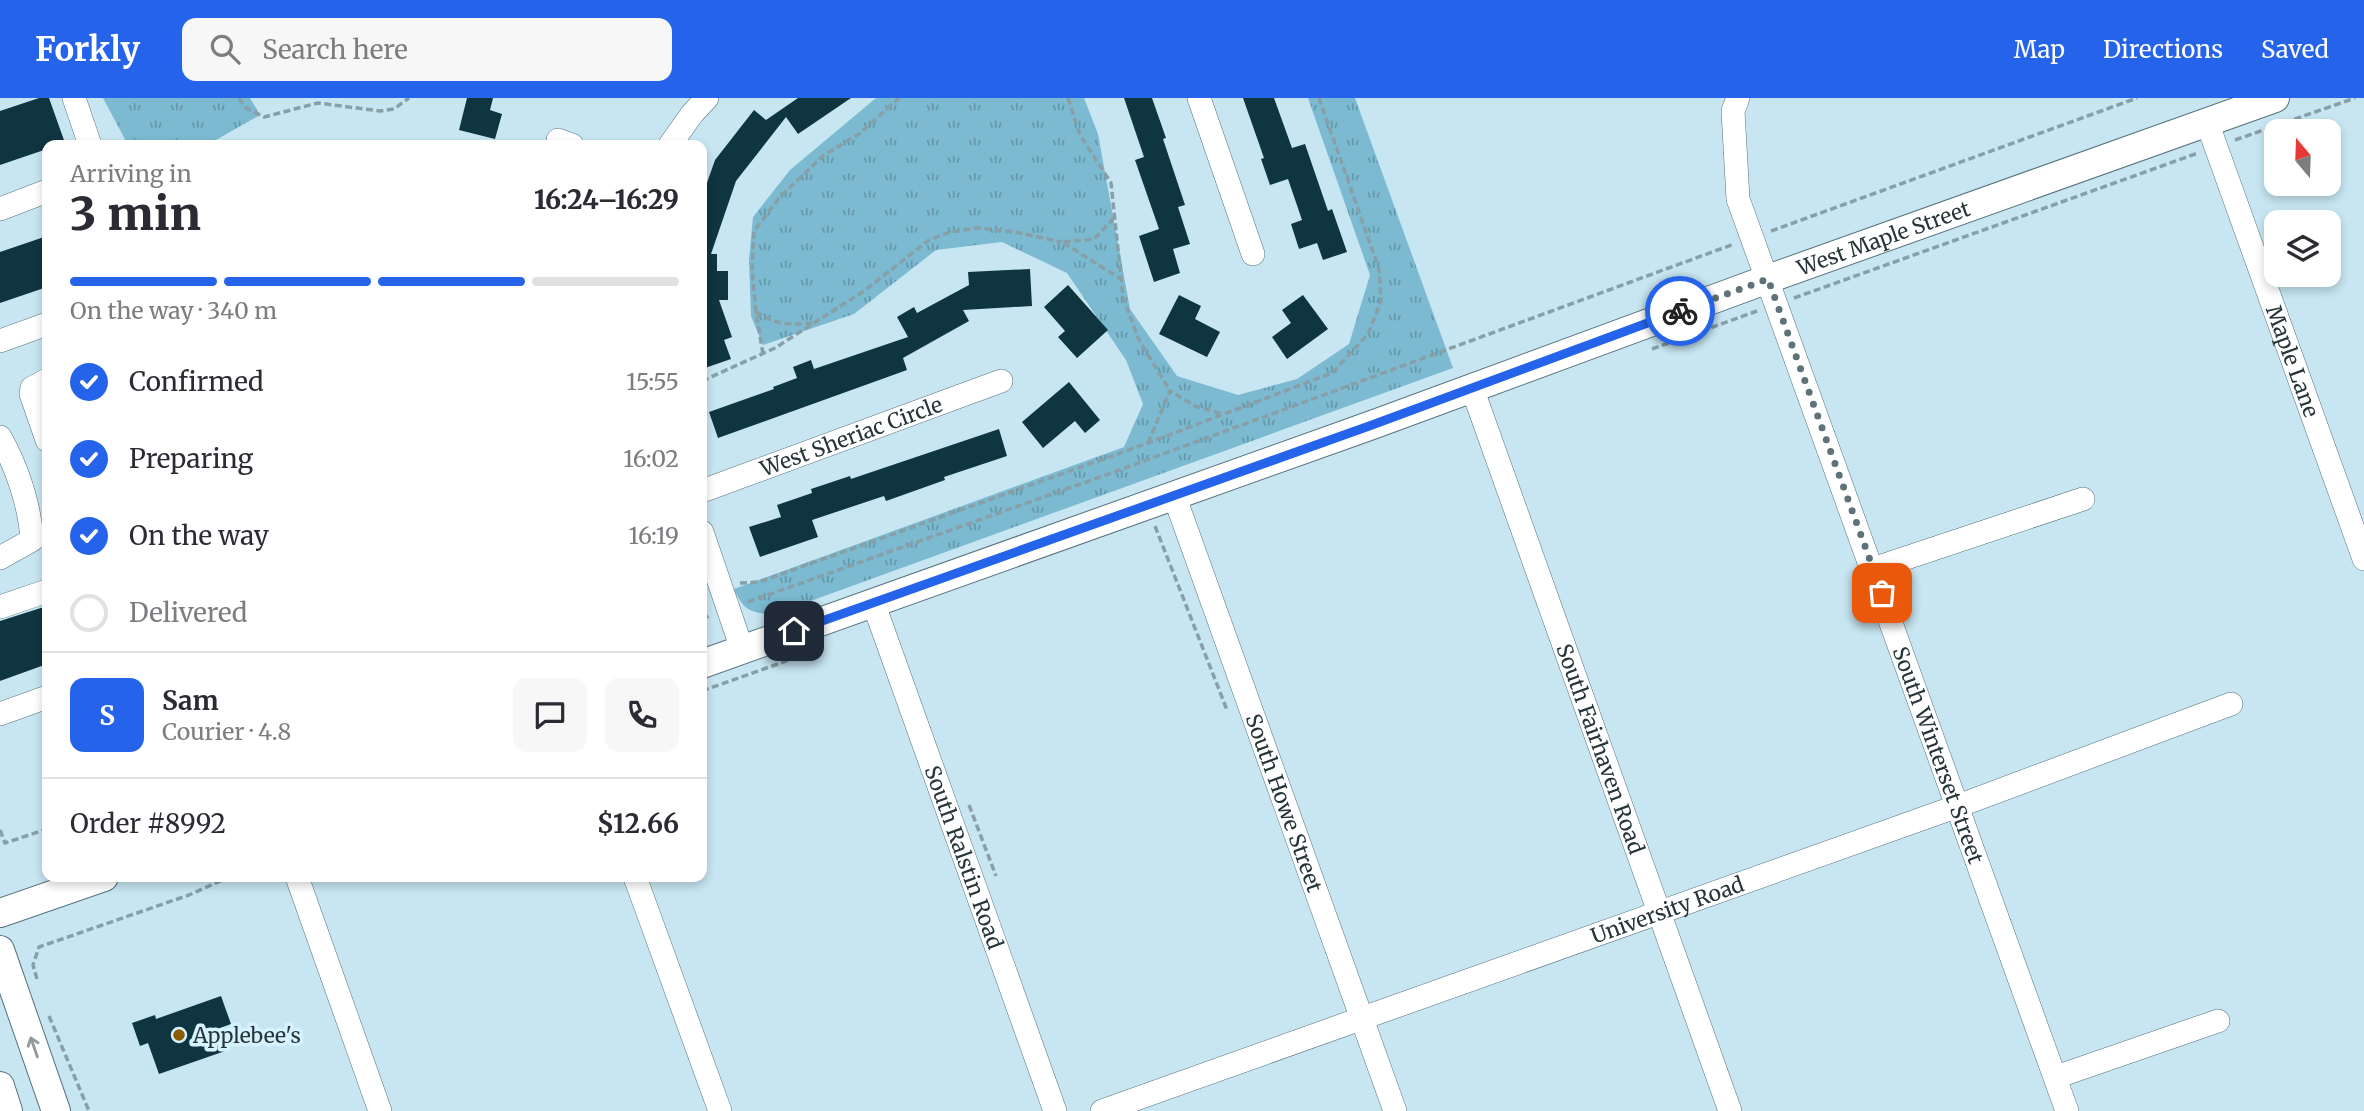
<!DOCTYPE html>
<html lang="en">
<head>
<meta charset="utf-8">
<style>
	:root { --surface:#fff; --page:#f7f7f7; --text:#2b2b33; --muted:#7c7c81; --line:#e1e1e2; --accent:#2563eb }
	body { margin:0; font-family:Merriweather,serif; background:var(--page); color:var(--text); height:100vh; display:flex; flex-direction:column; font-size:26px; white-space:nowrap }
	* { box-sizing:border-box; margin:0 }
	p { font-size:23px; color:var(--muted) }
	.icon { flex:none; width:38px; height:38px; fill:none; stroke:currentColor; stroke-width:2; stroke-linecap:round; stroke-linejoin:round }
	.map { position:relative; flex:1; overflow:hidden }
	.details { position:absolute; left:42px; top:42px; width:665px; height:742px; display:flex; flex-direction:column; background:var(--surface); border-radius:14px; box-shadow:0 4px 10px #0003 }
	.details>* { flex:none }
	.needle { width:46px; rotate:341deg }
	.tools { position:absolute; left:2264px; top:21px; display:grid; gap:14px }
	.tools a { display:grid; place-items:center; width:77px; height:77px; border-radius:14px; background:var(--surface); box-shadow:0 4px 10px #0003; font-size:35px }
	.pin { position:absolute; display:grid; place-items:center; width:60px; height:60px; color:#fff; margin:-30px; border-radius:14px; box-shadow:0 4px 10px #0006 }
	.courier { position:absolute; display:grid; place-items:center; width:70px; height:70px; margin:-35px; border:5px solid #2563eb; border-radius:50%; background:#fff; color:#222; box-shadow:0 2px 9px #0007 }
	.headline em { font-style:normal; font-weight:800 }
	.headline div { display:flex; flex-direction:column-reverse }
	.headline { display:flex; align-items:center; justify-content:space-between; height:119px; padding:0 28px }
	h1 { font-size:46px; font-weight:800; line-height:52px }
	.bar { display:grid; grid-template-columns:repeat(4,1fr); gap:10px 7px; align-content:center; height:84px; padding:0 28px }
	.bar i { height:9px; border-radius:5px; background:var(--line) }
	.bar .selected { background:var(--accent) }
	.bar p { grid-column:span 4 }
	.line { display:flex; align-items:center; gap:18px; padding:0 28px; border-top:2px solid var(--line) }
	.line div { flex:1 }
	.round { display:grid; place-items:center; flex:none; width:74px; height:74px; border-radius:14px; background:var(--page) }
	ol { padding:0 28px; list-style:none }
	li { display:flex; align-items:center; gap:21px; height:77px }
	li p { margin-inline-start:auto }
	li .icon { padding:7px; border-radius:50%; background:var(--accent); color:#fff; stroke-width:4 }
	li:last-child { color:var(--muted) }
	li i { width:38px; height:38px; border:4px solid var(--line); border-radius:50% }
	header { display:flex; align-items:center; gap:42px; box-sizing:border-box; height:98px; padding:0 35px; background:var(--accent); color:#fff }
	header strong { font-size:33px }
	nav { display:flex; gap:38px; margin-inline-start:auto; font-size:24px }
	.search { width:490px; height:63px; background:var(--page); display:flex; align-items:center; gap:18px; box-sizing:border-box; padding:0 24px; border-radius:14px; color:var(--muted); font-size:26px }
	.map>svg:first-child { display:block }
	.grass { fill:url(#grass-tufts) }
	.building { fill:#0f3541 }
	.lines { fill:none; stroke-linecap:round; stroke-linejoin:round }
	.minor-casing { stroke:#56727c; stroke-width:24 }
	.major-casing { stroke:#56727c; stroke-width:30 }
	.path { stroke:#879fa7; stroke-width:3.5; stroke-dasharray:7 3.5; stroke-linecap:butt }
	.minor { stroke:#fff; stroke-width:23 }
	.major { stroke:#fff; stroke-width:28 }
	.oneway { stroke:#939a9c }
	.done { stroke:#5f7279; stroke-width:7; stroke-dasharray:0 12.6 }
	.route { stroke:#2563eb; stroke-width:9 }
	.poi-dot { fill:#8c5b05; stroke:#d4f3fe; stroke-width:2.5 }
	.labels { text-anchor:middle; dominant-baseline:central; stroke-width:7; stroke-linejoin:round; paint-order:stroke }
	.street-label { font-size:21px; fill:#273438; stroke:#d4f3fe }
	.poi-label { font-size:21px; fill:#273438; stroke:#d4f3fe; text-anchor:start }
</style>
</head>
<body>
<header>
<strong>Forkly</strong>
<div class="search"><svg class="icon" aria-label="search" viewBox="0 0 24 24"><circle cx="10" cy="10" r="6"/><path d="M15 15l6 6"/></svg>Search here</div>
<nav><a>Map</a><a>Directions</a><a>Saved</a></nav>
</header>
<div class="map">
<svg width="2364" height="1013" viewBox="0 0 2364 1013">
	<defs>
		<pattern id="grass-tufts" width="24" height="20" patternUnits="userSpaceOnUse" patternTransform="scale(1.75)"><rect width="24" height="20" fill="#7bbad0"/><path d="M3 7l-1-3M5 7V3M7 7l1-3M15 17l-1-3M17 17v-4M19 17l1-3" fill="none" stroke="#6598aa"/></pattern>
	</defs>
	<rect width="100%" height="100%" fill="#c7e6f1"/>
	<g class="grass">
		<polygon points="103,0 250,0 260,17 207,47 128,47"/>
		<path d="M 876,0 L 1084,0 L 1098,36 L 1130,211 L 1177,278 L 1238,297 L 1297,281 L 1349,246 L 1370,177 L 1308,0 L 1355,0 L 1453,270 L 772,517 C 750,514 744,513 734,491 L 1124,349 L 1143,306 L 1126,262 L 1067,175 L 1002,144 L 936,152 L 854,216 L 763,247 L 751,218 L 749,162 L 753,119 L 790,72 Z"/>
	</g>
	<g class="building">
		<polygon points="39,0 49,0 65,45 47,47 47,51 0,67 0,13"/>
		<polygon points="467,0 493,0 490,12 502,16 495,41 459,32"/>
		<polygon points="798,0 851,0 798,36 786,19 736,83 711,156 717,156 717,173 728,173 728,202 719,202 732,239 724,242 731,261 702,271 702,99 715,62 754,12 766,22"/>
		<polygon points="1124,0 1152,0 1166,40 1163,41 1185,107 1178,109 1190,146 1173,151 1180,175 1154,184 1139,138 1159,131 1135,62 1144,59"/>
		<polygon points="1243,0 1274,0 1292,50 1305,46 1328,113 1332,111 1347,154 1323,162 1317,145 1299,151 1291,126 1302,122 1288,81 1270,87 1261,61 1264,60"/>
		<polygon points="47,138 47,189 0,205 0,154"/>
		<polygon points="1030,171 1032,208 963,212 969,223 903,260 907,272 718,340 709,314 774,291 773,289 797,280 793,269 811,262 814,271 908,239 897,219 914,209 917,215 969,187 968,174"/>
		<polygon points="1068,187 1108,232 1077,260 1058,239 1065,233 1044,209"/>
		<polygon points="1179,197 1201,208 1195,221 1220,234 1207,259 1159,236"/>
		<polygon points="1303,197 1328,231 1287,261 1272,239 1291,225 1282,212"/>
		<polygon points="1069,284 1100,322 1085,335 1075,323 1043,350 1022,324"/>
		<polygon points="999,331 1007,358 944,379 945,382 886,403 884,398 812,422 818,439 760,459 749,429 781,419 777,407 812,395 811,391 850,378 851,381"/>
		<polygon points="47,508 47,566 0,583 0,523"/>
		<polygon points="221,898 231,926 220,930 228,952 159,976 148,945 140,948 132,925 155,917 156,921"/>
	</g>
	<g class="lines">
		<g class="minor-casing">
			<g id="minor">
				<polyline points="74,0 90,47"/>
				<polyline points="1199,0 1253,156"/>
				<path id="s1" d="M 1738,0 L 1733,13 L 1738,101 L 2067,1013"/>
				<path id="s2" d="M 2207,24 L 2364,461"/>
				<polyline points="558,42 572,47"/>
				<polyline points="670,47 692,16 707,0"/>
				<polyline points="0,111 47,93"/>
				<polyline points="0,243 47,226"/>
				<polyline points="47,282 32,290 31,296 47,342"/>
				<path id="s3" d="M 1472,290 L 1730,1013"/>
				<path d="M 0,339 C 17,369 30,408 32,442 L 0,460"/>
				<path id="s4" d="M 702,393 L 1001,283"/>
				<path id="s5" d="M 1174,397 L 1395,1013"/>
				<polyline points="702,434 742,551"/>
				<polyline points="1873,471 2083,401"/>
				<path id="s6" d="M 873,504 L 1055,1013"/>
				<polyline points="0,509 47,493"/>
				<polyline points="0,616 47,599"/>
				<polyline points="297,779 380,1013"/>
				<polyline points="635,779 720,1013"/>
				<polyline points="2056,979 2218,923"/>
				<path id="s7" d="M 1102,1013 L 1958,708 L 2231,606"/>
			</g>
		</g>
		<g class="major-casing">
			<g id="major">
				<path id="s8" d="M 702,566 L 1372,327 L 1768,181 L 2275,0"/>
				<polyline points="0,815 104,779"/>
				<polyline points="0,852 56,1013"/>
				<polyline points="0,988 8,1013"/>
			</g>
		</g>
		<g class="path">
			<polyline points="239,0 246,10 264,19 318,5 380,13 394,11 409,0"/>
			<polyline points="1068,0 1080,37 1111,85 1123,199 1138,240 1170,293"/>
			<polyline points="2235,42 2355,0"/>
			<polyline points="1114,120 1094,141 1062,144 1121,181"/>
			<polyline points="1771,133 2137,0"/>
			<polyline points="1794,200 2198,55"/>
			<polyline points="756,214 752,171 754,133 779,100 824,57 859,36 899,0"/>
			<polyline points="1652,251 1757,213"/>
			<path d="M 763,256 L 756,214 C 777,227 788,227 812,225"/>
			<polyline points="702,283 775,250 864,193 929,142 950,134 978,130 1015,134 1062,144"/>
			<polyline points="1148,345 1170,293 1195,308 1222,316"/>
			<polyline points="1155,428 1227,612"/>
			<polyline points="740,485 759,484 1148,345 1332,275 1368,236 1381,203 1379,171 1319,0"/>
			<polyline points="748,504 1103,378 1734,146"/>
			<polyline points="702,521 711,517"/>
			<polyline points="702,593 789,562"/>
			<polyline points="969,707 996,778"/>
			<polyline points="0,732 5,745 47,731"/>
			<polyline points="37,881 33,867 39,849 189,797 229,779"/>
			<polyline points="49,918 89,1013"/>
		</g>
		<use href="#minor" class="minor"/>
		<use href="#major" class="major"/>
	</g>
	<defs><path id="oneway-shaft" d="M-6 0H5M1.5-3L5.5 0L1.5 3" fill="none" stroke-width="1.6" stroke-linecap="round" stroke-linejoin="round" transform="scale(1.75)"/></defs>
	<use class="oneway" href="#oneway-shaft" transform="translate(34 949) rotate(-109)"/>
	<g class="lines">
		<polyline class="done" points="1680,213 1768,181 1882,495"/>
		<polyline class="route" points="794,533 1372,327 1680,213"/>
	</g>
	<circle class="poi-dot" cx="179" cy="937" r="7"/>
	<g class="labels">
		<g class="street-label">
			<text stroke="none"><textPath href="#s8" startOffset="1256">West Maple Street</textPath></text>
			<text stroke="none"><textPath href="#s2" startOffset="254">Maple Lane</textPath></text>
			<text stroke="none"><textPath href="#s4" startOffset="159">West Sheriac Circle</textPath></text>
			<text stroke="none"><textPath href="#s3" startOffset="383">South Fairhaven Road</textPath></text>
			<text stroke="none"><textPath href="#s1" startOffset="693">South Winterset Street</textPath></text>
			<text stroke="none"><textPath href="#s5" startOffset="327">South Howe Street</textPath></text>
			<text stroke="none"><textPath href="#s6" startOffset="271">South Ralstin Road</textPath></text>
			<text stroke="none"><textPath href="#s7" startOffset="600">University Road</textPath></text>
		</g>
		<g class="poi-label">
			<text x="193" y="937">Applebee's</text>
		</g>
	</g>
</svg>
<div class="tools">
<a><svg class="needle" viewBox="-14 -14 28 28"><path d="M0-13l5 13h-10z" fill="#e53935"/><path d="M0 13l5-13h-10z" fill="#7c7c81"/></svg></a>
<a><svg class="icon" aria-label="layers" viewBox="0 0 24 24"><path d="M12 4l9 5-9 5-9-5zM3 14l9 5 9-5"/></svg></a>
</div>
<div class="pin" style="left:1882px;top:495px;background:#ea580c"><svg class="icon" aria-label="bag" viewBox="0 0 24 24"><path d="M5 8h14l-1 12H6zM9 8a3 3 0 0 1 6 0"/></svg></div>
<div class="pin" style="left:794px;top:533px;background:#1f2937"><svg class="icon" aria-label="home" viewBox="0 0 24 24"><path d="M3 11l9-7 9 7M6 9v11h12V9"/></svg></div>
<div class="courier" style="left:1680px;top:213px"><svg class="icon" aria-label="bike" viewBox="0 0 24 24"><circle cx="6" cy="16" r="4"/><circle cx="18" cy="16" r="4"/><path d="M6 16l4-8h5l3 8M10 8l3 8H6M13 5h3"/></svg></div>
<section class="details">
<div class="headline"><div><h1>3 min</h1><p>Arriving in</p></div><em>16:24–16:29</em></div>
<div class="bar"><i class="selected"></i><i class="selected"></i><i class="selected"></i><i></i><p>On the way · 340 m</p></div>
<ol>
<li><svg class="icon" aria-label="check" viewBox="0 0 24 24"><path d="M5 12l5 5 9-10"/></svg>Confirmed<p>15:55</p></li>
<li><svg class="icon" aria-label="check" viewBox="0 0 24 24"><path d="M5 12l5 5 9-10"/></svg>Preparing<p>16:02</p></li>
<li><svg class="icon" aria-label="check" viewBox="0 0 24 24"><path d="M5 12l5 5 9-10"/></svg>On the way<p>16:19</p></li>
<li><i></i>Delivered</li>
</ol>
<div class="line" style="height:126px"><b class="round" style="background:var(--accent);color:#fff">S</b><div><b>Sam</b><p>Courier · 4.8</p></div><a class="round"><svg class="icon" aria-label="chat" viewBox="0 0 24 24"><path d="M4 5h16v11H9l-5 4z"/></svg></a><a class="round"><svg class="icon" aria-label="phone" viewBox="0 0 24 24"><path d="M5 4h4l2 5-3 2q2 4 5 5l2-3 5 2v4C11 20 4 13 5 4z"/></svg></a></div>
<div class="line" style="height:91px"><div>Order #8992</div><b>$12.66</b></div>
</section>
</div>
</body>
</html>
